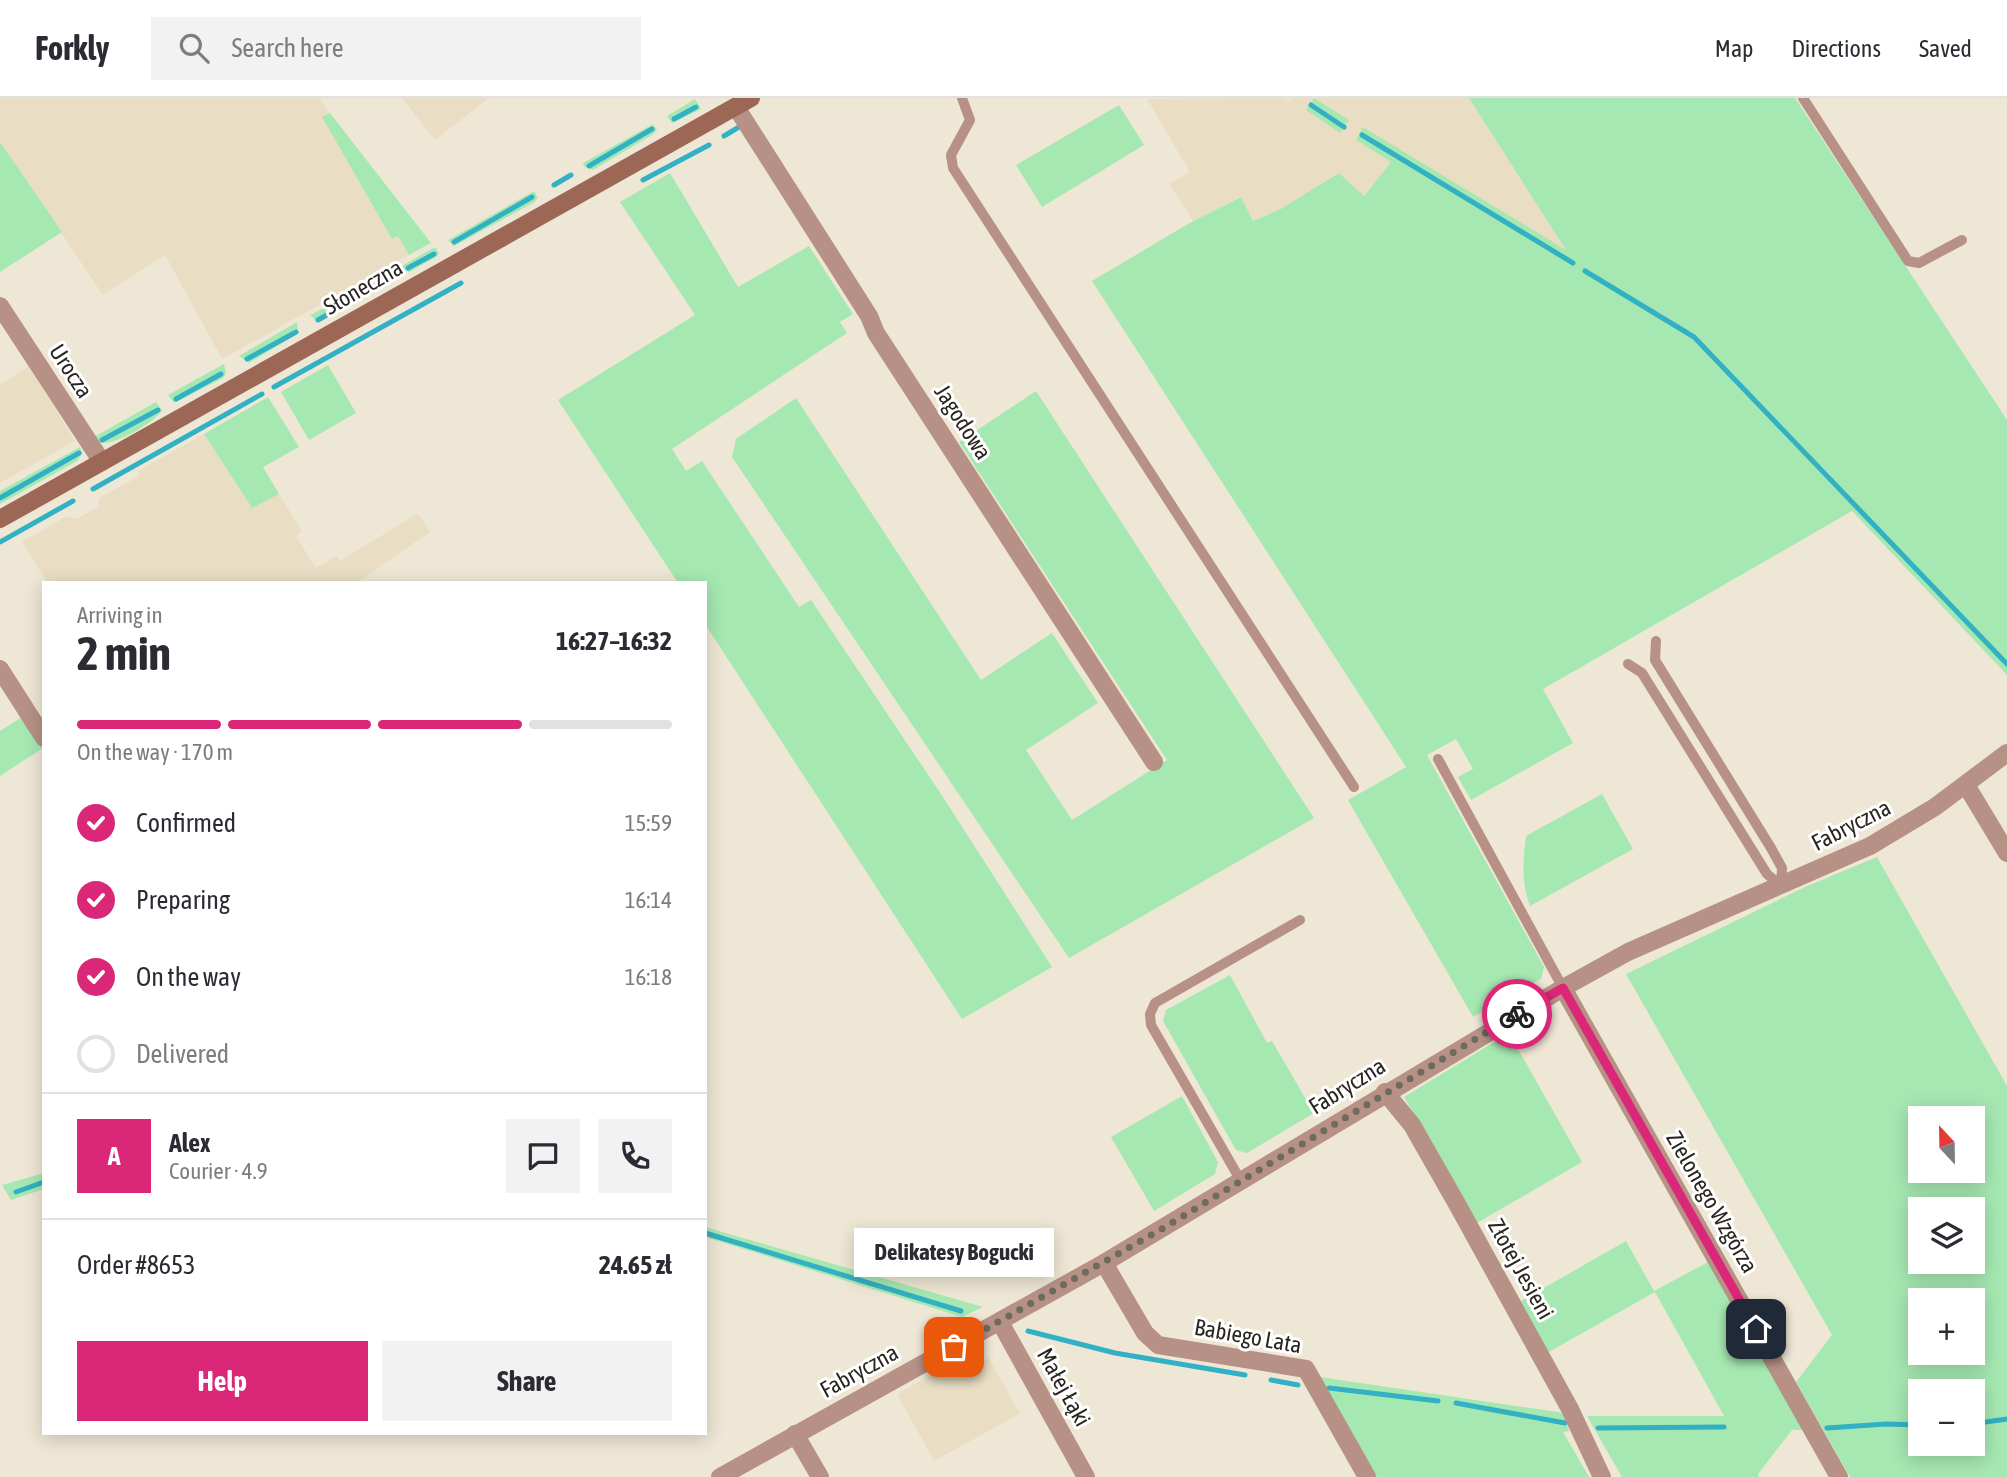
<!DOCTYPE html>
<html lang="en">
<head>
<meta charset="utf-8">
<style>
	:root { --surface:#fff; --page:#f2f2f3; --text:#2b2b33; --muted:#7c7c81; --line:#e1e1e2; --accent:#db2777 }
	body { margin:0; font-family:"Asap Condensed",sans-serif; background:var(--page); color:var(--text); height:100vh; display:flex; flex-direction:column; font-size:26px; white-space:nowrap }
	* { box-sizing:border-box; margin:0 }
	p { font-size:23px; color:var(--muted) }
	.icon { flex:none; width:38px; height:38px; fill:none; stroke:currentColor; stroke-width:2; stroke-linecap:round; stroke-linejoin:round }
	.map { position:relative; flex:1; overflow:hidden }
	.details { position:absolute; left:42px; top:483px; width:665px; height:854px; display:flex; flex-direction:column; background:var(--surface); border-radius:0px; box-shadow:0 4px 18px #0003 }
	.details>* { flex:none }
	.needle { width:46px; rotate:338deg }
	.buttons { position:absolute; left:1908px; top:1008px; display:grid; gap:14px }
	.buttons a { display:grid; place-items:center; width:77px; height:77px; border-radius:0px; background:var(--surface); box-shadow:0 4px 18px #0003; font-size:35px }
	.pin { position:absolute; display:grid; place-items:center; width:60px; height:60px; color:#fff; margin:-30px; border-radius:14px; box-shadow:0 4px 10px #0006 }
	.courier { position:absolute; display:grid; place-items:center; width:70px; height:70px; margin:-35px; border:5px solid #db2777; border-radius:50%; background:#fff; color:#222; box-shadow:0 2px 9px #0007 }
	.bubble { position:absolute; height:49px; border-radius:0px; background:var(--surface); box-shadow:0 4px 18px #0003; font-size:23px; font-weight:700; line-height:49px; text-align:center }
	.head em { font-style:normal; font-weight:700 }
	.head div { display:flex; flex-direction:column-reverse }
	.head { display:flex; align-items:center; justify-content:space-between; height:119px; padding:0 35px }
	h1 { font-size:46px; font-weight:700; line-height:52px }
	.bar { display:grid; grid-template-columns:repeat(4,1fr); gap:10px 7px; align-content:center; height:84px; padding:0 35px }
	.bar i { height:9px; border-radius:5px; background:var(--line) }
	.bar .selected { background:var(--accent) }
	.bar p { grid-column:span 4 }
	.line { display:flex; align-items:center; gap:18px; padding:0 35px; border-top:2px solid var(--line) }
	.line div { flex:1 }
	.round { display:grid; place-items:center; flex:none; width:74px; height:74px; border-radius:0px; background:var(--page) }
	ol { padding:0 35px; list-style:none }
	li { display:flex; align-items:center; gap:21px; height:77px }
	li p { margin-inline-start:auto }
	li .icon { padding:7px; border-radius:50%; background:var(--accent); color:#fff; stroke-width:4 }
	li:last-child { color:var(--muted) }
	li i { width:38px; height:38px; border:4px solid var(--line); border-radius:50% }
	.action { display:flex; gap:14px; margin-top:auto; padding:14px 35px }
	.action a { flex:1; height:80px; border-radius:0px; background:var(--accent); color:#fff; font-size:28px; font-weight:700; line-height:80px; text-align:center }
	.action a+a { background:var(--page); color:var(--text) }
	header { display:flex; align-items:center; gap:42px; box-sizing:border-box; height:98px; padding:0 35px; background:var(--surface); border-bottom:2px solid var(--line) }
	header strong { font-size:33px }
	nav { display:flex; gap:38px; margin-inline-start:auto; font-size:24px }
	.search { width:490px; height:63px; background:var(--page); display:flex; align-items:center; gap:18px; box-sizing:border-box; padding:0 24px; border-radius:0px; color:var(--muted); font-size:26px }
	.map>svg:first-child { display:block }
	.built { fill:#e9dec4 }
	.green { fill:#a6e8b2; fill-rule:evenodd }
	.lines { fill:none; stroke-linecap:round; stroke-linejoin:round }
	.stream { stroke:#31b1c3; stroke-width:5 }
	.service { stroke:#b79185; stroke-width:10 }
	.minor { stroke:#b79185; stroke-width:18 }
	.secondary { stroke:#9c6755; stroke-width:18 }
	.done { stroke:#6e6a5f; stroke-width:7; stroke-dasharray:0 12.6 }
	.route { stroke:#db2777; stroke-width:9 }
	.labels { text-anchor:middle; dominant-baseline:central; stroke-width:6; stroke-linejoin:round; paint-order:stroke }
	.street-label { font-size:23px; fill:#29261f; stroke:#fff }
</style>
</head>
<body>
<header>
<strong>Forkly</strong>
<div class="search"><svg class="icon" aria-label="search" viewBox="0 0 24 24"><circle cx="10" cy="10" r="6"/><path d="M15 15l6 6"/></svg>Search here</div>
<nav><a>Map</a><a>Directions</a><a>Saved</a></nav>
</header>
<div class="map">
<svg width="2007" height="1379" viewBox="0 0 2007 1379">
	<rect width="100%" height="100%" fill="#efe7d5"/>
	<g class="built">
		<polygon points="0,0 319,0 330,15 323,19 393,141 398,138 409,157 222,261 165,157 103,197 0,44"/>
		<polygon points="402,0 489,0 435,42"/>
		<polygon points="1284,0 1289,3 1292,0 1469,0 1568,153 1356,42 1391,64 1363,98 1339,75 1279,112 1253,123 1240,99 1193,123 1169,86 1190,74 1147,1"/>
		<polygon points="29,268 75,343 0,385 0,287"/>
		<polygon points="204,336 252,410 279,396 302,433 296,438 316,470 336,458 340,463 418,415 430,434 359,483 48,485 22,444 67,418 76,421 91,413 99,408 99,400 139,378 138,373"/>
		<polygon points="961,1260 968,1272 989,1260 1020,1316 934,1363 897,1296"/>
	</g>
	<g class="green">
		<polygon points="1314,0 1349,22 1340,35 1306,12"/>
		<polygon points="1469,0 1795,0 2007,322 2007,577 1852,413 1543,591 1573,645 1471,702 1458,679 1473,671 1456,641 1427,657 1544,869 1541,881 1473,919 1348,702 1406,669 1092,183 1193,123 1241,99 1253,123 1279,112 1339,75 1364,98 1391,64 1356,42 1363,29 1566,152"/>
		<polygon points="695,1 701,11 672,25 667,18"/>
		<polygon points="1119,7 1144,47 1042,109 1016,67"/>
		<polygon points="330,15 431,145 409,157 398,138 392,141 322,19"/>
		<polygon points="653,26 657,32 652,37 593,72 584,68 583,65"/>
		<polygon points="0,44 62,134 0,174"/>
		<polygon points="670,75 738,189 809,148 853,216 840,224 847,235 672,351 686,373 702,363 799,509 811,502 941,696 1052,869 962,921 705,526 705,485 678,485 558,302 695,217 620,104"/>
		<polygon points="534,93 538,100 533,105 454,148 448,142"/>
		<polygon points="435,149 439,155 436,159 409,174 400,169"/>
		<polygon points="388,178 389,186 383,190 318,224 310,217"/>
		<polygon points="297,224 298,235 294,238 249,265 239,258"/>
		<polygon points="224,266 226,276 223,280 174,305 168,297"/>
		<polygon points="328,267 356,315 309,342 281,294"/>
		<polygon points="1036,293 1314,720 1069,860 732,359 736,341 796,300 981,582 1052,535 1098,605 1026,652 1072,722 1167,662 959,344"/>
		<polygon points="268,299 299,349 263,369 279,396 252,410 204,336"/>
		<path d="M 156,304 L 162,313 C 151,326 119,345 102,345 L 94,339 Z"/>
		<polygon points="80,349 82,356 77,363 0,406 0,393"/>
		<polygon points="22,619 43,650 0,678 0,633"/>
		<path d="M 1602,696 L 1633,751 L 1530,808 C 1521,784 1523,763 1526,738 Z"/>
		<path d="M 1877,759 L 2007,988 L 2007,1379 L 1850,1379 L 1796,1284 L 1832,1237 L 1626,876 L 1805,789 ZM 1920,1020 L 1972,1020 L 1972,1073 L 1920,1073 ZM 1920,1111 L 1972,1111 L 1972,1164 L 1920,1164 ZM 1920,1202 L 1972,1202 L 1972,1255 L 1920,1255 ZM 1920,1293 L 1972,1293 L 1972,1346 L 1920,1346 Z"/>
		<polygon points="1230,877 1267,945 1272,943 1314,1015 1247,1055 1236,1052 1163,923 1166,912"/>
		<polygon points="1509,935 1582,1064 1477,1125 1404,999"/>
		<polygon points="1182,998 1218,1064 1215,1076 1154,1113 1111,1039"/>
		<polygon points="44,1075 44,1091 11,1102 2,1087"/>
		<polygon points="705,1129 983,1209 962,1219 705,1139"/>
		<polygon points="1626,1143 1654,1193 1708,1164 1803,1332 1792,1332 1758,1376 1759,1379 1622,1379 1587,1318 1724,1318 1655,1194 1547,1255 1521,1203"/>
		<polygon points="1320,1279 1564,1315 1569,1333 1563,1334 1589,1379 1377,1379"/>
	</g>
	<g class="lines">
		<g class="stream">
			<polyline points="1311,7 1344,29"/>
			<polyline points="674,21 696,9"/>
			<polyline points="1362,37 1573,165"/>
			<polyline points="724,38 739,29"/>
			<polyline points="589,68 652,31"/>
			<polyline points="643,82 709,47"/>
			<polyline points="554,87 571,77"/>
			<polyline points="454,144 532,99"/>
			<polyline points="408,170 434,156"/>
			<polyline points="1585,173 1694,239 2007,566"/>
			<polyline points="318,222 388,182"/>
			<polyline points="247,261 296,234"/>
			<polyline points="274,289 461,185"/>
			<polyline points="176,301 221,276"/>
			<polyline points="102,342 158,312"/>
			<polyline points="93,391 262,296"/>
			<polyline points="0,400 79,355"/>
			<polyline points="0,444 73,403"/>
			<polyline points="16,1094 44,1084"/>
			<polyline points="705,1135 961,1213"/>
			<polyline points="1028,1233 1115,1255 1245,1277"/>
			<polyline points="1271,1282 1298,1287"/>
			<polyline points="1329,1290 1438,1303"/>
			<polyline points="1456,1305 1565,1325"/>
			<polyline points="1972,1326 2007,1321"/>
			<polyline points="1598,1330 1724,1329"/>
			<polyline points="1827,1330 1886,1326 1920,1327"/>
		</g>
		<g class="service">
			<polyline points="962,0 970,22 951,57 953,70 1354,689"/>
			<polyline points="1803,0 1908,163 1919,165 1962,142"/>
			<polyline points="1656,543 1655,562 1771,750 1782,770 1781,788"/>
			<polyline points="1628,566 1642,575 1767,776 1781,788"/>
			<polyline points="1438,661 1563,890"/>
			<polyline points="1241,1083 1151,927 1150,916 1155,905 1300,822"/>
		</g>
		<g class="minor">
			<polyline points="736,9 869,218 876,235 1154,664"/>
			<polyline points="0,208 102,364"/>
			<polyline points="0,571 44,640"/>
			<polyline points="1966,687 2007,755"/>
			<polyline points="1563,890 1839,1379"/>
			<polyline points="1385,994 1412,1027 1457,1106 1570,1311 1602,1379"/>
			<polyline points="1104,1165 1145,1235 1158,1247 1306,1271 1367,1379"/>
			<polyline points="1000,1224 1086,1379"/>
			<polyline points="795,1336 820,1379"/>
			<polyline points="720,1379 1104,1165 1563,890 1628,854 1870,748 1935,709 2007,655"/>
		</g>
		<polyline class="secondary" points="0,421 751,0"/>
	</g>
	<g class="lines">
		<polyline class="done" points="954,1249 1160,1132 1517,916"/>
		<polyline class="route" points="1517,916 1563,890 1756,1231"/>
	</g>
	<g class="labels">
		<g class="street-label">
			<text transform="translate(363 189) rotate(-30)">Słoneczna</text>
			<text transform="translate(71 273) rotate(57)">Urocza</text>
			<text transform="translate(963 324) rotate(57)">Jagodowa</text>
			<text transform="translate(1851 727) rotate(-27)">Fabryczna</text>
			<text transform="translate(1347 988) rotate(-32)">Fabryczna</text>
			<text transform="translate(1712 1104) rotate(60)">Zielonego Wzgórza</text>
			<text transform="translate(1521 1171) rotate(61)">Złotej Jesieni</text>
			<text transform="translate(1248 1238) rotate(10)">Babiego Lata</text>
			<text transform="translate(859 1273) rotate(-29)">Fabryczna</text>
			<text transform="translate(1064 1289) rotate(61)">Małej Łąki</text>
		</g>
	</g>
</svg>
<div class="buttons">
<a><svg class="needle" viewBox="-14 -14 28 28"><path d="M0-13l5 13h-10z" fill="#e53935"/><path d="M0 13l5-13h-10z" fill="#7c7c81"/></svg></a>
<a><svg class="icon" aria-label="layers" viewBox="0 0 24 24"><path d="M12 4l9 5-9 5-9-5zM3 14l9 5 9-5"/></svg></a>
<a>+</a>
<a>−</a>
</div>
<div class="pin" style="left:954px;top:1249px;background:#ea580c"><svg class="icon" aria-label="bag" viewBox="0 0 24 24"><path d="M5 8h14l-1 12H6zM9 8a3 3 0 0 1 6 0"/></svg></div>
<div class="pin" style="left:1756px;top:1231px;background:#1f2937"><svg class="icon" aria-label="home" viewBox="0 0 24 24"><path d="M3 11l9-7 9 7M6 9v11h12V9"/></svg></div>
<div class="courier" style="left:1517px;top:916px"><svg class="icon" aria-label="bike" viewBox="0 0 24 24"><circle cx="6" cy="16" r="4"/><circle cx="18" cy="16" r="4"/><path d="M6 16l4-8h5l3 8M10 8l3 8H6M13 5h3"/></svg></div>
<div class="bubble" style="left:854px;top:1130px;width:200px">Delikatesy Bogucki</div>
<section class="details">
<div class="head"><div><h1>2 min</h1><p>Arriving in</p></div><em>16:27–16:32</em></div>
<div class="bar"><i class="selected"></i><i class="selected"></i><i class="selected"></i><i></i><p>On the way · 170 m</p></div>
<ol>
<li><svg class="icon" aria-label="check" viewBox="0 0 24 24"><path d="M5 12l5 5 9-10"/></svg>Confirmed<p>15:59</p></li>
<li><svg class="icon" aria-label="check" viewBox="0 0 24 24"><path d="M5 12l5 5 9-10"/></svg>Preparing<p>16:14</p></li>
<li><svg class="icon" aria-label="check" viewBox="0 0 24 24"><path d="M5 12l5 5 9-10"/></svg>On the way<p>16:18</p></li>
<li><i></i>Delivered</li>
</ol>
<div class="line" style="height:126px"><b class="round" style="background:var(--accent);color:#fff">A</b><div><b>Alex</b><p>Courier · 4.9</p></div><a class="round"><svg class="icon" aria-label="chat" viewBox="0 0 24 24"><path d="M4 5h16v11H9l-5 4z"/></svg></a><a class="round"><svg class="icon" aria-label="phone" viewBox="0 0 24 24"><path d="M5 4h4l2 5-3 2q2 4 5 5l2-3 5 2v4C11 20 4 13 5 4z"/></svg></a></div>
<div class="line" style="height:91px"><div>Order #8653</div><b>24.65 zł</b></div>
<div class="action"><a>Help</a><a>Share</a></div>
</section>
</div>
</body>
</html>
